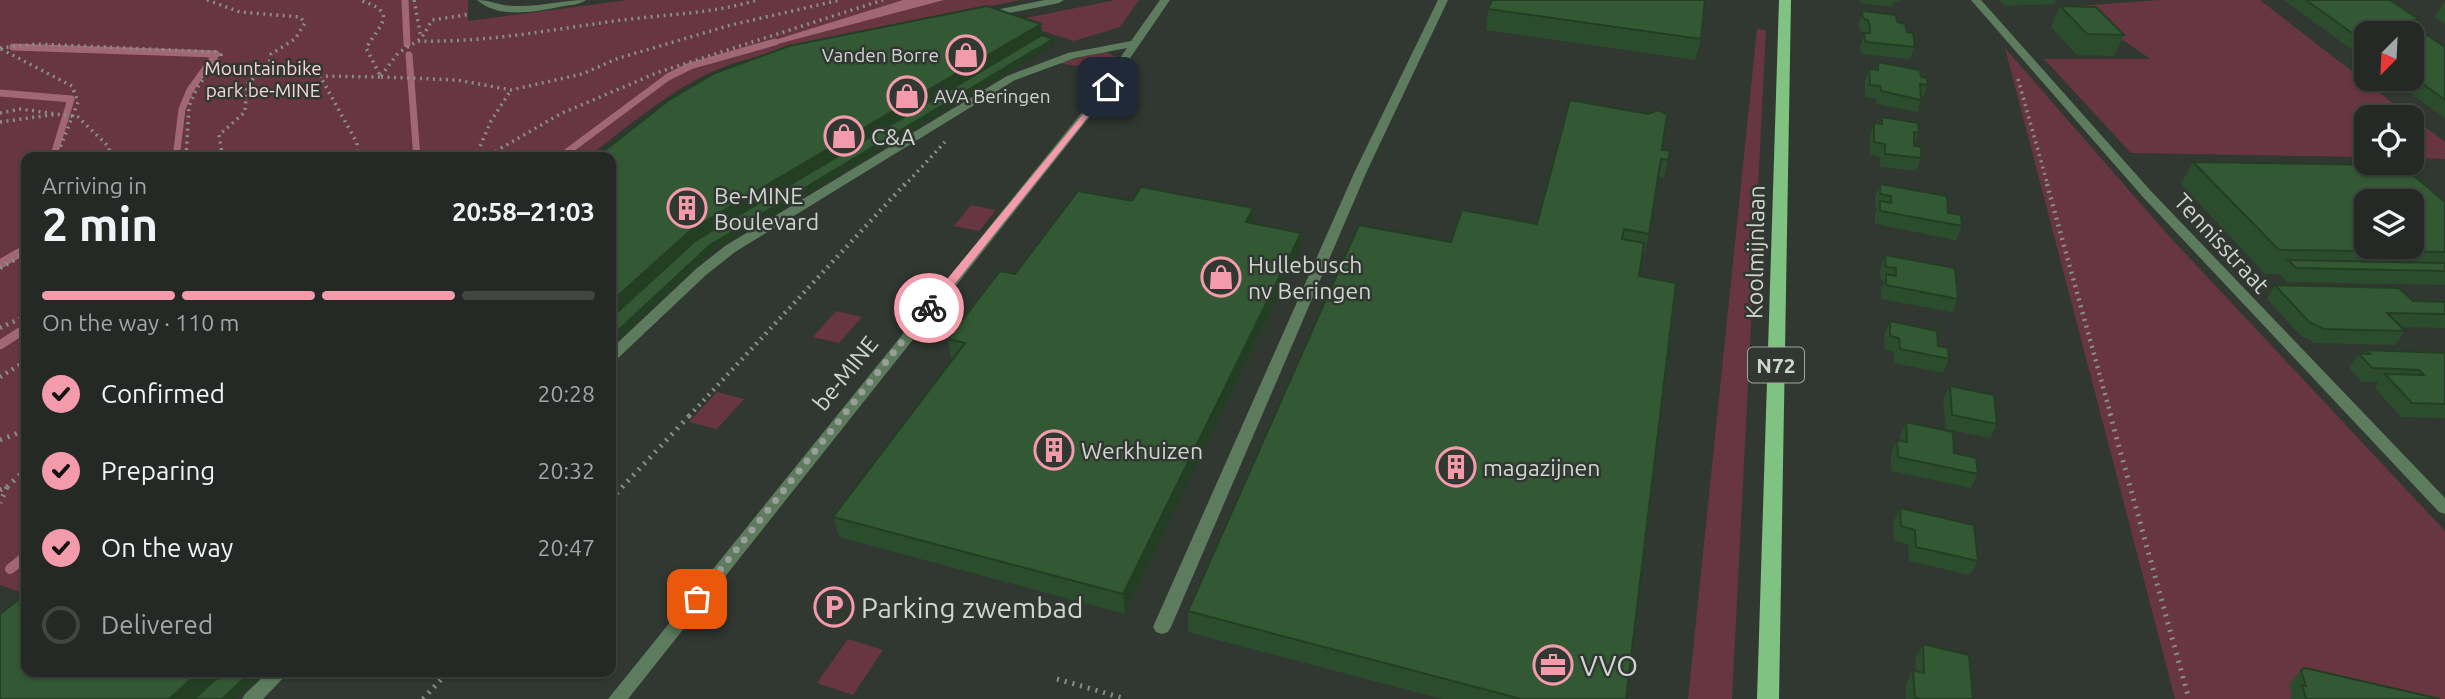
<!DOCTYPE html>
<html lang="en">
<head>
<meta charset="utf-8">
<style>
	:root { --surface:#252925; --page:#313532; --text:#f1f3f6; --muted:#a3a6a7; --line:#424542; --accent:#f39aab }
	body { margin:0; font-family:Ubuntu,sans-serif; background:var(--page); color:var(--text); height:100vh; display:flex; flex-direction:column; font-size:26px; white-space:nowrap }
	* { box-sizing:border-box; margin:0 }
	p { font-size:23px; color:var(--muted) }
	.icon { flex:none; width:38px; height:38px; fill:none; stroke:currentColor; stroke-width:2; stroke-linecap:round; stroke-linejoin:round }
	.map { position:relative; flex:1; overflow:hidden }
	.sheet { position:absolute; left:21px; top:152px; width:595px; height:525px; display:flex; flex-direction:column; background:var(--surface); border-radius:14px; box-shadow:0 2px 5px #0004,0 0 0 2px var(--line) }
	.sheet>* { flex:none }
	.needle { width:46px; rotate:204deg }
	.controls { position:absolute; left:2354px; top:21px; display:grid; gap:14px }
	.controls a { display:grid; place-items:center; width:70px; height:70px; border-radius:14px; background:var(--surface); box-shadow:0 2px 5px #0004,0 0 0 2px var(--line); font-size:35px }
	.pin { position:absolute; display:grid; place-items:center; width:60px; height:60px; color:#fff; margin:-30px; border-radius:14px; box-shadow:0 4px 10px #0006 }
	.courier { position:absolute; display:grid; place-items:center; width:70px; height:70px; margin:-35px; border:5px solid #f39aab; border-radius:50%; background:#fff; color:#222; box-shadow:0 2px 9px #0007 }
	.summary em { font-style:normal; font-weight:700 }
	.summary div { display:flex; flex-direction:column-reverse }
	.summary { display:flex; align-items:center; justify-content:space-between; height:119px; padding:0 21px }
	h1 { font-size:46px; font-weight:700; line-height:52px }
	.bar { display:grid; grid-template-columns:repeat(4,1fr); gap:10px 7px; align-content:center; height:84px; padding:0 21px }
	.bar i { height:9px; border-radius:5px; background:var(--line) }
	.bar .on { background:var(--accent) }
	.bar p { grid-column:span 4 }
	ol { padding:0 21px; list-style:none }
	li { display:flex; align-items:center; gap:21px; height:77px }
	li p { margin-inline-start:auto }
	li .icon { padding:7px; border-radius:50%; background:var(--accent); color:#111; stroke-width:4 }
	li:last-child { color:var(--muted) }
	li i { width:38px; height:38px; border:4px solid var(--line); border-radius:50% }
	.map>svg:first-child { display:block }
	.green { fill:#683640 }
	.water { fill:#a16873 }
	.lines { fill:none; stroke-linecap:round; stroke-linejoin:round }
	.stream-far2 { stroke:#a16873; stroke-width:7 }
	.stream-far1 { stroke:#a16873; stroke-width:9 }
	.stream { stroke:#a16873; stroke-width:10 }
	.path-far2 { stroke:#888d88; stroke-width:3.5; stroke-dasharray:2 4.5; stroke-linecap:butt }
	.path-far1 { stroke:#888d88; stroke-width:4.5; stroke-dasharray:2 5; stroke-linecap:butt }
	.path { stroke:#888d88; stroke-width:5; stroke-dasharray:2 6; stroke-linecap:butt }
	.service { fill:#5d7c5d; fill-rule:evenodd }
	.minor { fill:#5d7c5d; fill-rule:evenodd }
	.primary { fill:#80c281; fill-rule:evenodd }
	.wall { fill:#2c4d2d }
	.shaded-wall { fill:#243e24 }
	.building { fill:#335934; stroke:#243e24; stroke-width:2; fill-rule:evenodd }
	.route { fill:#f39aab }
	.done { stroke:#999e99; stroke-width:7; stroke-dasharray:0 12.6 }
	.labels { text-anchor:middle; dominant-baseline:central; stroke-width:5; stroke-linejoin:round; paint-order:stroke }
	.far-poi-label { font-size:19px; fill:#d1d5d1; stroke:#313731; text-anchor:end }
	.far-park-label { font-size:19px; fill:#f8d3d9; stroke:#313731 }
	.shield { fill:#313731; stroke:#a1a6a1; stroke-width:2 }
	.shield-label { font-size:21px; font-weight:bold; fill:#d1d5d1 }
	.poi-label { font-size:23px; fill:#d1d5d1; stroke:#313731; text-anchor:start }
	.street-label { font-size:23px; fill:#d1d5d1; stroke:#313731 }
	.near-poi-label { font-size:28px; fill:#d1d5d1; stroke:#313731; text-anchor:start }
</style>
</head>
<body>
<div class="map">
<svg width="2445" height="699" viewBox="0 0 2445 699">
	<rect width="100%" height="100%" fill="#313731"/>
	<g class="green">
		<path d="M 0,0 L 468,0 L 468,21 L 628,0 L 1020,0 L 836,36 L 836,40 C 800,47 762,53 726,66 C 674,86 631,124 588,157 L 26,158 L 26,586 L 20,592 L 0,585 Z"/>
		<polygon points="1115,0 1139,0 1120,27 1074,41 1011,21"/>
		<polygon points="2160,0 2260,0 2411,117 2366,117 2366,157 2131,153 2044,59 2150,59 2075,6"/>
		<polygon points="1757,29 1766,30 1732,699 1688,699"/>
		<polygon points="2005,48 2168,235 2445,531 2445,699 2175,699"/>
		<polygon points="1105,51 1115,57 1107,71 1059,63"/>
		<polygon points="2412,117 2445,142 2445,159 2412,158"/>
		<polygon points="971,205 996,210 979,231 954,226"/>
		<polygon points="836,311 862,317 839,343 813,337"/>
		<polygon points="717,392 744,399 717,429 689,422"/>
		<polygon points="848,639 883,650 853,695 817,683"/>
	</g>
	<polygon class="water" points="903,0 944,0 766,47 762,44"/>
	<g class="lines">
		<g class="stream-far2">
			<polyline points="405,0 407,44"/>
			<polyline points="13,47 216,54"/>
			<polyline points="409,55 417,158"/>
			<polyline points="0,93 71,99 53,158"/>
			<polyline points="176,158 182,109 190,90 216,54"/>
			<polyline points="559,158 668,77 690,66 775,42"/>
		</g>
		<g class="stream-far1">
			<polyline points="0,264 26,249"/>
			<polyline points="0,345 26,328"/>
		</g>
		<polyline class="stream" points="10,569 26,556"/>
		<g class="path-far2">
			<polyline points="207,0 240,12 300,17 305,23 295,39 271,54 269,65 247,84 245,112 219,135 222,153 219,158"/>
			<polyline points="414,0 421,38"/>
			<path d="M 418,41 C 490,43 559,28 630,19 C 673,14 715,13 757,0"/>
			<polyline points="0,48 37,44 217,52 221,55 197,88 189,106 186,158"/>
			<polyline points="1,49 72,86 78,102 56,158"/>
			<polyline points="381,76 398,53 421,39 432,20 471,14"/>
			<polyline points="381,77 457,80 511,90 582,74 619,58 731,25 840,0"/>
			<polyline points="2018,79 2048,186"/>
			<polyline points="0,113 21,109 78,117 109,147 110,158"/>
			<polyline points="0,122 58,114"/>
			<path d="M 358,158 L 357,143 L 320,76 L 381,77 L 366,48 C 382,22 398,13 360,0"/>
			<polyline points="475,158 491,121 511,90"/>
			<polyline points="484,158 560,114 659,72 883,0"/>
			<polyline points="904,186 945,142"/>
		</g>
		<g class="path-far1">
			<polyline points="2047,184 2111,416"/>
			<polyline points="0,268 26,253"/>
			<polyline points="0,328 26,316"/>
			<polyline points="0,377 26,361"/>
			<polyline points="689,416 905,184"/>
		</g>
		<g class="path">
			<polyline points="2110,414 2189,699"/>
			<polyline points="0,440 26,430"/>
			<polyline points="7,487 26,469"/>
			<polyline points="0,490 7,487 0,503"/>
			<polyline points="611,499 691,414"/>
			<polyline points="1057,679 1126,699"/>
			<polyline points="423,699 448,672"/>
		</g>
		<polygon class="service" points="1361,167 1367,171 1171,627 1168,632 1162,634 1156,632 1153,627 1355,171"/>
		<g class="minor">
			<path d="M 477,0 C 490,0 501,6 515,6 C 539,7 562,0 586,0 C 579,5 568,5 559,7 C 533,12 499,19 477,0 Z"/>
			<polygon points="1045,0 1064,0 1059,3 985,18 980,15 985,12"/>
			<polygon points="1160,0 1170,0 1091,115 628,699 608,699 1083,111 1127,48 1075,58 1015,80 735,252 706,275 616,360 611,362 611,349 696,269 725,246 1007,76 1068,53 1131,41"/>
			<polygon points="1438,0 1448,0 1367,171 1365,173 1357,173 1355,171"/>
			<polygon points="1971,0 1981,0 2150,190 2445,498 2445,514 2439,512 2142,196"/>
			<polygon points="268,672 289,672 263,699 242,699 245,694"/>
		</g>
		<polygon class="primary" points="1779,0 1791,0 1779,699 1757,699"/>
	</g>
	<g class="wall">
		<polygon points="1860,0 1900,0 1899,2 1894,2 1892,7 1860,3"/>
		<polygon points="1999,0 2056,0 2054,4 2005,6"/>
		<polygon points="2284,0 2390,0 2420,20 2415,27 2445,47 2445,118 2391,79 2412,79 2412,33 2366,33 2366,60"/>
		<polygon points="2445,1 2445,24 2434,17"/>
		<polygon points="2060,6 2124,35 2114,56 2077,55 2051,27"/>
		<polygon points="1488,9 1701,39 1695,60 1486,30"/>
		<polygon points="1863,11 1897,22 1907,32 1915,47 1910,59 1862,54 1860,47 1865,32 1860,31 1858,25"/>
		<polygon points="1878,62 1921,77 1928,85 1923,97 1921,97 1921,100 1917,112 1876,104 1876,99 1865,97 1865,81 1869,69 1875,70"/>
		<polygon points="1882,117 1919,133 1914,144 1921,158 1916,171 1880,167 1880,157 1870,155 1870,135 1874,123 1880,124"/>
		<polygon points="1662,150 1670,151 1664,178 1658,177 1649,234 1645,252 1642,252 1639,276 1626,699 1442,699 1188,632 1188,611 1451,242 1537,224"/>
		<polygon points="2193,162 2394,174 2445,202 2445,285 2287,282 2280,274 2265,274 2181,184"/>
		<polygon points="1880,184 1948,213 1962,226 1956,240 1875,224 1875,214 1878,208 1875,207 1875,197"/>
		<polygon points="1253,224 1301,233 1300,252 1125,614 839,537 833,517 952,359 951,358 948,339 1015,274"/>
		<polygon points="1885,255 1958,299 1952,312 1881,299 1881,288 1884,281 1881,280 1880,269"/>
		<polygon points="2275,285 2413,301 2445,302 2445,328 2401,327 2405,331 2395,345 2315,343 2300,335 2267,299"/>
		<polygon points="1890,321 1938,346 1949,359 1943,373 1894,363 1894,352 1885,350 1884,335"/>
		<polygon points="2366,350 2445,353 2445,418 2401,417 2375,388 2378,382 2362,382 2349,368 2359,354 2363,354"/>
		<polygon points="1950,386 1997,424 1990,438 1946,429 1943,400"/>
		<polygon points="1906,422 1954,453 1978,474 1971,488 1891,471 1891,454 1897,440 1900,440 1900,436"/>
		<polygon points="1900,508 1978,561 1970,575 1909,561 1908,544 1894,541 1893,523"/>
		<polygon points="1923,644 1973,699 1906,699 1906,684 1913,670 1916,671 1915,658"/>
		<polygon points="2301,670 2440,699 2290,699 2292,695 2289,684"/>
	</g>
	<g class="shaded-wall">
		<polygon points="1041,24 1043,41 697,248 611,328 611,302 692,229"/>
		<polygon points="1053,39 1054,45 712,252 611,347 611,337 710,245"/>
		<polygon points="1253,208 1253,227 1246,222"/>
		<polygon points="1301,233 1300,252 1125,614 1123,594"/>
		<polygon points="199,672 237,672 208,699 169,699"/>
		<polygon points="251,672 264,672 236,699 222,699"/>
	</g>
	<g class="building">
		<polygon points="1492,0 1705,0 1701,39 1488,9"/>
		<polygon points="2306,0 2390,0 2420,20 2404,20 2445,47 2445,100 2412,76 2412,33 2366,33 2366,43"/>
		<polygon points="987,6 1041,24 692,229 611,302 611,158 595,158 669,100 715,73 789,46"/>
		<polygon points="2060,6 2096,7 2124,35 2087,34"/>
		<polygon points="1863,11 1896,15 1897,22 1905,24 1907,32 1913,33 1915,47 1866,42 1864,35 1865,33 1870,33 1870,27 1868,20 1864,19 1862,14"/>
		<polygon points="1042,35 1053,39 710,245 611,337 611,318 695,241"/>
		<polygon points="1878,62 1920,70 1921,77 1927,78 1928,85 1920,84 1921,100 1881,91 1880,86 1870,85 1869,69 1878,70"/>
		<polygon points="1570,100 1648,114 1658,110 1667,115 1662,150 1670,151 1668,160 1661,159 1649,234 1624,229 1622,239 1644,243 1639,276 1676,283 1626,699 1521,699 1188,611 1359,225 1451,242 1462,210 1537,224"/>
		<polygon points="1882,117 1918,123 1919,133 1914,132 1914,146 1921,147 1921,158 1885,154 1885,144 1874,142 1874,123 1882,124"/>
		<path d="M 2193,162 L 2384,165 L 2394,174 L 2412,174 L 2445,202 L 2445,252 L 2279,250 ZM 2366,201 L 2412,201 L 2412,247 L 2366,247 Z"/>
		<polygon points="1880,184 1947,196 1948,213 1961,215 1962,226 1880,211 1880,201 1891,203 1891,196 1880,194"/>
		<polygon points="1141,187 1253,208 1246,222 1301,233 1123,594 833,517 965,343 948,339 1000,271 1015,274 1078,191 1132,201"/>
		<polygon points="1885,255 1955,268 1958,299 1886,285 1886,274 1896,276 1896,268 1886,267"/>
		<polygon points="2288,260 2445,263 2445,271 2296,268"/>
		<polygon points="2275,285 2399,288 2413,301 2445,302 2445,314 2387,313 2405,331 2324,329 2309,322"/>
		<polygon points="1890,321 1937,331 1938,346 1948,348 1949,359 1900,349 1899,338 1890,336"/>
		<polygon points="2366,350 2445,353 2445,404 2412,403 2385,374 2424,375 2419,370 2372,368 2359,354 2370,354"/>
		<polygon points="1950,386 1994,395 1997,424 1952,415"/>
		<polygon points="1906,422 1953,432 1954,453 1976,458 1978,474 1898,457 1897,440 1907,442"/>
		<polygon points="1900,508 1974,525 1978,561 1916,547 1915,530 1901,526"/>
		<polygon points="26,594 26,672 199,672 169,699 0,699 0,614"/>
		<polygon points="1923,644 1969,655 1973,699 1921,699 1915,697 1913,670 1924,673"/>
		<polygon points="2305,668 2440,699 2306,699 2302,685 2306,686 2301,670"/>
		<polygon points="224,672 251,672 222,699 194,699"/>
	</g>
	<polygon class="route" points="1108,84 1111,85 1111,88 933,311 925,311 925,306"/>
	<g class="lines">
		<polyline class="done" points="697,599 929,308"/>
	</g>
	<defs>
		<g id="shop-ring" transform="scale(2.0125)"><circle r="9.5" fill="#313731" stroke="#f39aab" stroke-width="1.5"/><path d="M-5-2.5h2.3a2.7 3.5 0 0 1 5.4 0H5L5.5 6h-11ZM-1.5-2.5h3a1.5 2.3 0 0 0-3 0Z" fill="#f39aab"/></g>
		<g id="building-ring" transform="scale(2.0125)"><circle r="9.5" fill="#313731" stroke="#f39aab" stroke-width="1.5"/><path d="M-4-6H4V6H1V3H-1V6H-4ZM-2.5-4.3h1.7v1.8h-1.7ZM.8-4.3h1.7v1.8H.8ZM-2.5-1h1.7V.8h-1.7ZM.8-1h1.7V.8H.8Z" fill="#f39aab"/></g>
		<g id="parking-ring" transform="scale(2.0125)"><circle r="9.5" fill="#313731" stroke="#f39aab" stroke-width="1.5"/><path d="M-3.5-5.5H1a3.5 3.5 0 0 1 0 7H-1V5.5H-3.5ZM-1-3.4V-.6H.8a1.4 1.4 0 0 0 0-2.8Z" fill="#f39aab"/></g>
		<g id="office-ring" transform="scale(2.0125)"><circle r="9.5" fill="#313731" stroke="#f39aab" stroke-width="1.5"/><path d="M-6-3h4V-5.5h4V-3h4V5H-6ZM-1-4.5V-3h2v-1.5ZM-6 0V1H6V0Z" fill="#f39aab"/></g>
	</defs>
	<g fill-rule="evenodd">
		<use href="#shop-ring" x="966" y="55"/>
		<use href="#shop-ring" x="907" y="96"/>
		<use href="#shop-ring" x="844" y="136"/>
		<use href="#building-ring" x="687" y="208"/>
		<use href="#shop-ring" x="1221" y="277"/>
		<use href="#building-ring" x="1054" y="450"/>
		<use href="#building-ring" x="1456" y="467"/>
		<use href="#parking-ring" x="834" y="607"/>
		<use href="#office-ring" x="1553" y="665"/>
	</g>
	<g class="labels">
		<g class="far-poi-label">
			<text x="939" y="55">Vanden Borre</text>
			<text x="934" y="96" text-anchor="start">AVA Beringen</text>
		</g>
		<g class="far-park-label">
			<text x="263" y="68">Mountainbike<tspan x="263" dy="22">park be-MINE</tspan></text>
		</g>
		<rect class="shield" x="1748" y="347.5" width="56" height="35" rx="5"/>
		<g class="shield-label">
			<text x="1776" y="365">N72</text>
		</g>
		<g class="poi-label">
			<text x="871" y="136">C&amp;A</text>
			<text x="714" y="195">Be-MINE<tspan x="714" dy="26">Boulevard</tspan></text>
			<text x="1248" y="264">Hullebusch<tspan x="1248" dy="26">nv Beringen</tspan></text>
			<text x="1081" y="450">Werkhuizen</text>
			<text x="1483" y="467">magazijnen</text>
		</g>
		<g class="street-label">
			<text transform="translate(2222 243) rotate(47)">Tennisstraat</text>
			<text transform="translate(1755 252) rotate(-89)">Koolmijnlaan</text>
			<text transform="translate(845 373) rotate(-51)">be-MINE</text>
		</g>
		<g class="near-poi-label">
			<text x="861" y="607">Parking zwembad</text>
			<text x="1580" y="665">VVO</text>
		</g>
	</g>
</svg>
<div class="controls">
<a><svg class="needle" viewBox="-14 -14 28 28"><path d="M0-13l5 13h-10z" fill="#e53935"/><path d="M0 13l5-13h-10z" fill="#a3a6a7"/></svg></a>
<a><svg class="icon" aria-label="locate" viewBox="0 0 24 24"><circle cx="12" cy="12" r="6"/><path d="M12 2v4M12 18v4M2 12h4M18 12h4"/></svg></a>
<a><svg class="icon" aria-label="layers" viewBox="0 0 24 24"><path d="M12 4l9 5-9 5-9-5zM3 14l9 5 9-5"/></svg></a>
</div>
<div class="pin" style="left:697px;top:599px;background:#ea580c"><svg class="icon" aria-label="bag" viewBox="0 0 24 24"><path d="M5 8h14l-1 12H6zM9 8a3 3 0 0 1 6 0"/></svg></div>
<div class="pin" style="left:1108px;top:87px;background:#1f2937"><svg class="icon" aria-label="home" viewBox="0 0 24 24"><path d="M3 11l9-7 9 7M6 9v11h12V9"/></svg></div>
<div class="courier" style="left:929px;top:308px"><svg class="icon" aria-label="bike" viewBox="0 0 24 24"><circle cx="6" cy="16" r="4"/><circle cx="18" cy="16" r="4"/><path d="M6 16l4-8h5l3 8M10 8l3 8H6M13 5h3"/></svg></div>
<section class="sheet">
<div class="summary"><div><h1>2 min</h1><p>Arriving in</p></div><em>20:58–21:03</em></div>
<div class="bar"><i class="on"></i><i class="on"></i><i class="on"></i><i></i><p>On the way · 110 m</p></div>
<ol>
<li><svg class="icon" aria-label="check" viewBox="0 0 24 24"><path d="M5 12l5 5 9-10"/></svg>Confirmed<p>20:28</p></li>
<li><svg class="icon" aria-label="check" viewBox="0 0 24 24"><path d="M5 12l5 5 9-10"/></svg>Preparing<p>20:32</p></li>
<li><svg class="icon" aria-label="check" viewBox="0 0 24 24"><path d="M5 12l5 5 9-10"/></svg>On the way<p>20:47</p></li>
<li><i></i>Delivered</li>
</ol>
</section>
</div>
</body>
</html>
